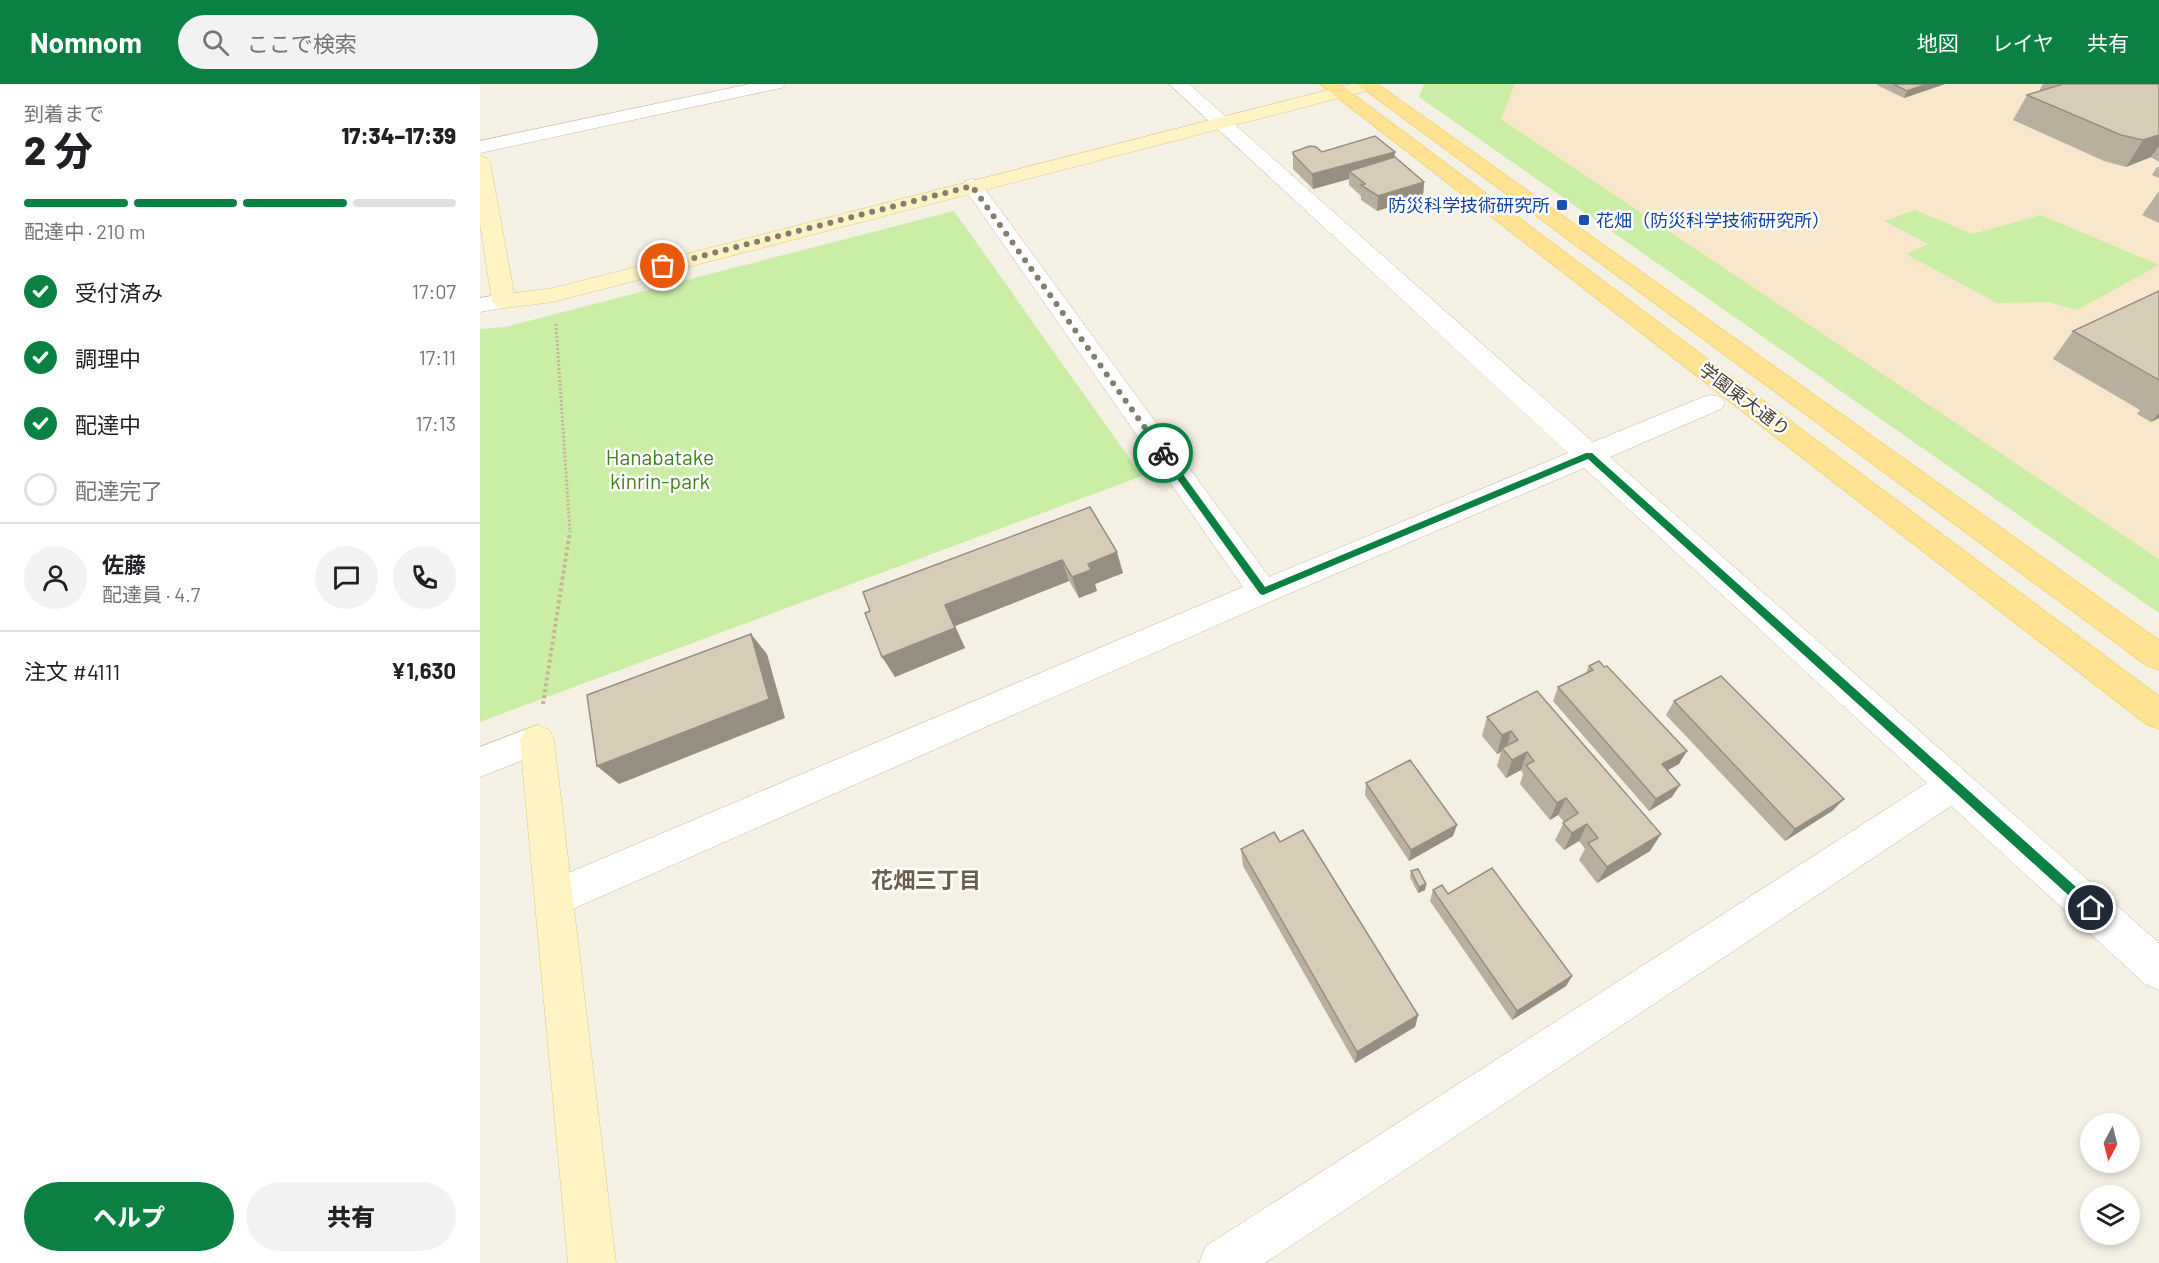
<!DOCTYPE html>
<html lang="ja">
<head>
<meta charset="utf-8">
<style>
	:root { --surface:#fff; --page:#f2f2f2; --text:#202124; --muted:#757577; --line:#e0e0e0; --accent:#0b8043 }
	body { margin:0; font-family:Barlow,"Noto Sans JP",sans-serif; background:var(--page); color:var(--text); height:100vh; display:flex; flex-direction:column; font-size:22px; white-space:nowrap }
	* { box-sizing:border-box; margin:0 }
	p { font-size:20px; color:var(--muted) }
	.icon { flex:none; width:33px; height:33px; fill:none; stroke:currentColor; stroke-width:2; stroke-linecap:round; stroke-linejoin:round }
	.map { position:relative; flex:1; overflow:hidden }
	.panel { display:flex; flex-direction:column; background:var(--surface); width:480px }
	.panel>* { flex:none }
	.needle { width:39px; rotate:187deg }
	.tools { position:absolute; left:1600px; top:1029px; display:grid; gap:12px }
	.tools a { display:grid; place-items:center; width:60px; height:60px; border-radius:50%; background:var(--surface); box-shadow:0 3px 9px #0003; font-size:30px }
	.pin { position:absolute; display:grid; place-items:center; width:51px; height:51px; color:#fff; margin:-26px; border:3px solid #fff; border-radius:50%; box-shadow:0 2px 6px #0007 }
	.courier { position:absolute; display:grid; place-items:center; width:60px; height:60px; margin:-30px; border:4px solid #0b8043; border-radius:50%; background:#fff; color:#222; box-shadow:0 2px 8px #0007 }
	.headline em { font-style:normal; font-weight:800 }
	.headline div { display:flex; flex-direction:column-reverse }
	.headline { display:flex; align-items:center; justify-content:space-between; height:102px; padding:0 24px }
	h1 { font-size:39px; font-weight:800; line-height:45px }
	.bar { display:grid; grid-template-columns:repeat(4,1fr); gap:9px 6px; align-content:center; height:72px; padding:0 24px }
	.bar i { height:8px; border-radius:4px; background:var(--line) }
	.bar .active { background:var(--accent) }
	.bar p { grid-column:span 4 }
	.line { display:flex; align-items:center; gap:15px; padding:0 24px; border-top:2px solid var(--line) }
	.line div { flex:1 }
	.round { display:grid; place-items:center; flex:none; width:63px; height:63px; border-radius:32px; background:var(--page) }
	ol { padding:0 24px; list-style:none }
	li { display:flex; align-items:center; gap:18px; height:66px }
	li p { margin-inline-start:auto }
	li .icon { padding:6px; border-radius:50%; background:var(--accent); color:#fff; stroke-width:4 }
	li:last-child { color:var(--muted) }
	li i { width:33px; height:33px; border:3px solid var(--line); border-radius:50% }
	.primary-button { display:flex; gap:12px; margin-top:auto; padding:12px 24px }
	.primary-button a { flex:1; height:69px; border-radius:36px; background:var(--accent); color:#fff; font-size:24px; font-weight:800; line-height:69px; text-align:center }
	.primary-button a+a { background:var(--page); color:var(--text) }
	header { display:flex; align-items:center; gap:36px; box-sizing:border-box; height:84px; padding:0 30px; background:var(--accent); color:#fff }
	header strong { font-size:28px }
	nav { display:flex; gap:33px; margin-inline-start:auto; font-size:21px }
	.search { width:420px; height:54px; background:var(--page); display:flex; align-items:center; gap:15px; box-sizing:border-box; padding:0 21px; border-radius:33px; color:var(--muted); font-size:22px }
	main { display:flex; flex:1; min-height:0 }
	.map>svg:first-child { display:block }
	.commercial { fill:#f9e7cc }
	.green { fill:#cbeea7 }
	.lines { fill:none; stroke-linecap:round; stroke-linejoin:round }
	.street-casing { stroke:#c3bba8; stroke-width:1 }
	.secondary-casing { stroke:#d9c88d; stroke-width:1 }
	.primary-casing { stroke:#f2c754; stroke-width:1 }
	.path-far1 { stroke:#c4b595; stroke-width:3; stroke-dasharray:2 2; stroke-linecap:butt }
	.path { stroke:#c4b595; stroke-width:4; stroke-dasharray:3 3; stroke-linecap:butt }
	.street { fill:#fff; fill-rule:evenodd }
	.secondary { fill:#fff2c3; fill-rule:evenodd }
	.primary { fill:#ffe392; fill-rule:evenodd }
	.wall { fill:#b9af9e }
	.shaded-wall { fill:#968f81 }
	.building { fill:#d7ccb8; stroke:#968f81; stroke-width:1.5 }
	.route { fill:#0b8043 }
	.done { stroke:#847e71; stroke-width:6; stroke-dasharray:0 10.8 }
	.transit-dot { fill:#1a4fb4; stroke:#fff; stroke-width:2 }
	.labels { text-anchor:middle; dominant-baseline:central; stroke-width:5; stroke-linejoin:round; paint-order:stroke }
	.far-transit-label { font-size:18px; fill:#164399; stroke:#fff; text-anchor:end }
	.far-street-label { font-size:18px; fill:#474033; stroke:#fff }
	.park-label { font-size:21px; fill:#417f1f; stroke:#fff }
	.neighbourhood-label { font-size:22px; font-weight:bold; fill:#6b5e49; stroke:#fff }
</style>
</head>
<body>
<header>
<strong>Nomnom</strong>
<div class="search"><svg class="icon" aria-label="search" viewBox="0 0 24 24"><circle cx="10" cy="10" r="6"/><path d="M15 15l6 6"/></svg>ここで検索</div>
<nav><a>地図</a><a>レイヤ</a><a>共有</a></nav>
</header>
<main>
<section class="panel">
<div class="headline"><div><h1>2 分</h1><p>到着まで</p></div><em>17:34–17:39</em></div>
<div class="bar"><i class="active"></i><i class="active"></i><i class="active"></i><i></i><p>配達中 · 210 m</p></div>
<ol>
<li><svg class="icon" aria-label="check" viewBox="0 0 24 24"><path d="M5 12l5 5 9-10"/></svg>受付済み<p>17:07</p></li>
<li><svg class="icon" aria-label="check" viewBox="0 0 24 24"><path d="M5 12l5 5 9-10"/></svg>調理中<p>17:11</p></li>
<li><svg class="icon" aria-label="check" viewBox="0 0 24 24"><path d="M5 12l5 5 9-10"/></svg>配達中<p>17:13</p></li>
<li><i></i>配達完了</li>
</ol>
<div class="line" style="height:108px"><a class="round"><svg class="icon" aria-label="person" viewBox="0 0 24 24"><circle cx="12" cy="8" r="4"/><path d="M4 21q1-7 8-7t8 7"/></svg></a><div><b>佐藤</b><p>配達員 · 4.7</p></div><a class="round"><svg class="icon" aria-label="chat" viewBox="0 0 24 24"><path d="M4 5h16v11H9l-5 4z"/></svg></a><a class="round"><svg class="icon" aria-label="phone" viewBox="0 0 24 24"><path d="M5 4h4l2 5-3 2q2 4 5 5l2-3 5 2v4C11 20 4 13 5 4z"/></svg></a></div>
<div class="line" style="height:78px"><div>注文 #4111</div><b>¥1,630</b></div>
<div class="primary-button"><a>ヘルプ</a><a>共有</a></div>
</section>
<div class="map">
<svg width="1679" height="1179" viewBox="0 0 1679 1179">
	<rect width="100%" height="100%" fill="#f4f0e4"/>
	<polygon class="commercial" points="944,0 1679,0 1679,529 939,13"/>
	<g class="green">
		<polygon points="944,0 1035,0 1021,35 1679,475 1679,529 939,13"/>
		<polygon points="1435,126 1492,150 1561,131 1679,181 1597,226 1569,218 1517,219 1426,170 1448,160 1404,137"/>
		<polygon points="474,127 662,392 0,638 0,245 25,243"/>
	</g>
	<g class="lines">
		<g class="street-casing">
			<g id="street">
				<polygon points="270,0 305,0 302,4 296,5 0,69 0,57"/>
				<polygon points="689,0 709,0 1113,358 1223,313 1232,311 1241,313 1245,319 1241,325 1130,373 1679,859 1679,906 1665,900 1471,722 785,1179 719,1179 726,1162 1447,699 1104,384 794,516 88,827 74,832 60,827 55,814 60,801 763,503 482,101 485,97 492,95 499,97 789,493 1088,369"/>
				<polygon points="24,210 32,212 36,217 32,222 0,228 0,214"/>
				<polygon points="57,641 69,646 74,656 69,666 0,693 0,663"/>
			</g>
		</g>
		<g class="secondary-casing">
			<g id="secondary">
				<polygon points="871,0 901,0 898,4 73,218 24,224 16,222 12,217 0,140 0,72 7,74 10,78 34,209 73,204"/>
				<polygon points="57,641 69,646 74,656 136,1179 88,1179 40,656 45,646"/>
			</g>
		</g>
		<g class="primary-casing">
			<g id="primary">
				<polygon points="840,0 860,0 1679,612 1679,645 1667,641"/>
				<polygon points="877,0 898,0 1679,556 1679,586 1667,582"/>
			</g>
		</g>
		<polyline class="path-far1" points="76,240 90,448"/>
		<polyline class="path" points="63,620 90,447"/>
		<use href="#street" class="street"/>
		<use href="#secondary" class="secondary"/>
		<use href="#primary" class="primary"/>
	</g>
	<g class="wall">
		<polygon points="1397,0 1465,0 1424,14 1397,1"/>
		<polygon points="1563,0 1679,0 1679,78 1671,73 1646,83 1624,77 1533,36 1547,11 1559,7"/>
		<polygon points="842,68 915,73 944,98 943,112 897,127 881,116 881,112 869,101 869,95 833,105 813,85 813,70"/>
		<polygon points="1677,83 1679,83 1679,94 1672,91"/>
		<polygon points="1679,107 1679,139 1662,131"/>
		<polygon points="1679,207 1679,334 1671,338 1657,330 1660,326 1573,275 1593,247"/>
		<polygon points="610,423 643,489 615,500 617,507 599,514 589,497 475,542 485,564 415,593 390,527"/>
		<polygon points="1109,582 1199,680 1188,686 1192,713 1169,727 1073,617 1078,603 1106,589"/>
		<polygon points="1057,607 1181,750 1170,767 1117,799 1099,776 1105,765 1099,757 1084,766 1075,756 1084,738 1078,731 1070,736 1040,700 1043,690 1041,686 1026,694 1017,682 1021,668 1017,670 1002,652 1007,633"/>
		<polygon points="1194,617 1364,715 1352,727 1305,757 1186,631"/>
		<polygon points="886,699 973,752 929,777 885,711"/>
		<polygon points="800,758 938,931 935,943 875,979 763,782 761,765"/>
		<polygon points="931,787 946,800 945,806 938,809 930,793"/>
		<polygon points="953,806 968,810 1092,892 1086,902 1032,936 950,817"/>
	</g>
	<g class="shaded-wall">
		<polygon points="1447,0 1465,0 1424,14 1427,7"/>
		<polygon points="1679,51 1679,62 1671,73 1646,83 1663,56"/>
		<polygon points="915,68 914,82 869,87 869,95 833,105 832,90"/>
		<polygon points="944,98 943,112 897,127 898,112"/>
		<polygon points="1679,329 1679,334 1671,338"/>
		<polygon points="637,468 643,489 615,500 617,507 599,514 592,493 608,480"/>
		<polygon points="582,476 589,497 475,542 485,564 415,593 402,573 465,521"/>
		<polygon points="271,550 287,570 305,634 139,700 117,682"/>
		<polygon points="1031,647 1026,666 1022,664 1021,668 1017,670 1022,651"/>
		<polygon points="1207,667 1199,680 1175,693 1182,680"/>
		<polygon points="1047,668 1041,686 1026,694 1032,676"/>
		<polygon points="1200,701 1192,713 1169,727 1176,715"/>
		<polygon points="1086,714 1078,731 1070,736 1077,719"/>
		<polygon points="1364,715 1352,727 1305,757 1315,745"/>
		<polygon points="1107,740 1099,757 1084,766 1092,749"/>
		<polygon points="977,741 973,752 929,777 931,766"/>
		<polygon points="1181,750 1170,767 1117,799 1127,783"/>
		<polygon points="946,800 945,806 938,809 939,803"/>
		<polygon points="1092,892 1086,902 1032,936 1037,927"/>
		<polygon points="938,931 935,943 875,979 877,968"/>
	</g>
	<g class="building">
		<polygon points="1413,0 1447,0 1427,7"/>
		<polygon points="1579,0 1679,0 1679,51 1663,56 1641,51 1547,11 1580,1"/>
		<polygon points="895,52 915,68 832,90 813,70 813,68 830,62 836,63 842,68"/>
		<polygon points="915,73 944,98 898,112 881,101 885,100 869,87"/>
		<polygon points="1679,207 1679,296 1593,247"/>
		<polygon points="610,423 637,468 608,480 611,486 592,493 582,476 465,521 475,544 402,573 385,529 390,527 383,508"/>
		<polygon points="271,550 289,615 117,682 107,611"/>
		<polygon points="1119,577 1124,583 1127,582 1207,667 1182,680 1200,701 1176,715 1078,603 1113,586 1109,582"/>
		<polygon points="1241,592 1364,715 1315,745 1194,617"/>
		<polygon points="1057,607 1181,750 1127,783 1108,759 1118,754 1107,740 1092,749 1083,739 1098,729 1086,714 1077,719 1046,681 1054,677 1047,668 1032,676 1022,664 1038,656 1031,647 1022,651 1007,633"/>
		<polygon points="930,676 977,741 931,766 886,699"/>
		<polygon points="823,746 938,931 877,968 761,765 794,748 800,758"/>
		<polygon points="1012,784 1092,892 1037,927 953,806 962,801 968,810"/>
		<polygon points="938,785 946,800 939,803 931,787"/>
	</g>
	<polygon class="route" points="680,367 686,367 785,503 1106,369 1112,369 1615,820 1615,828 1607,828 1108,375 783,511 780,510 680,371"/>
	<g class="lines">
		<polyline class="done" points="183,182 492,102 683,369"/>
	</g>
	<g class="transit-dot">
		<rect x="1076" y="115" width="12" height="12" rx="3"/>
		<rect x="1098" y="130" width="12" height="12" rx="3"/>
	</g>
	<g class="labels">
		<g class="far-transit-label">
			<text x="1070" y="121">防災科学技術研究所</text>
			<text x="1116" y="136" text-anchor="start">花畑（防災科学技術研究所）</text>
		</g>
		<g class="far-street-label">
			<text transform="translate(1265 315) rotate(37)">学園東大通り</text>
		</g>
		<g class="park-label">
			<text x="180" y="372">Hanabatake<tspan x="180" dy="24">kinrin-park</tspan></text>
		</g>
		<g class="neighbourhood-label">
			<text x="446" y="795">花畑三丁目</text>
		</g>
	</g>
</svg>
<div class="tools">
<a><svg class="needle" viewBox="-14 -14 28 28"><path d="M0-13l5 13h-10z" fill="#e53935"/><path d="M0 13l5-13h-10z" fill="#757577"/></svg></a>
<a><svg class="icon" aria-label="layers" viewBox="0 0 24 24"><path d="M12 4l9 5-9 5-9-5zM3 14l9 5 9-5"/></svg></a>
</div>
<div class="pin" style="left:183px;top:182px;background:#ea580c"><svg class="icon" aria-label="bag" viewBox="0 0 24 24"><path d="M5 8h14l-1 12H6zM9 8a3 3 0 0 1 6 0"/></svg></div>
<div class="pin" style="left:1611px;top:824px;background:#1f2937"><svg class="icon" aria-label="home" viewBox="0 0 24 24"><path d="M3 11l9-7 9 7M6 9v11h12V9"/></svg></div>
<div class="courier" style="left:683px;top:369px"><svg class="icon" aria-label="bike" viewBox="0 0 24 24"><circle cx="6" cy="16" r="4"/><circle cx="18" cy="16" r="4"/><path d="M6 16l4-8h5l3 8M10 8l3 8H6M13 5h3"/></svg></div>
</div>
</main>
</body>
</html>
